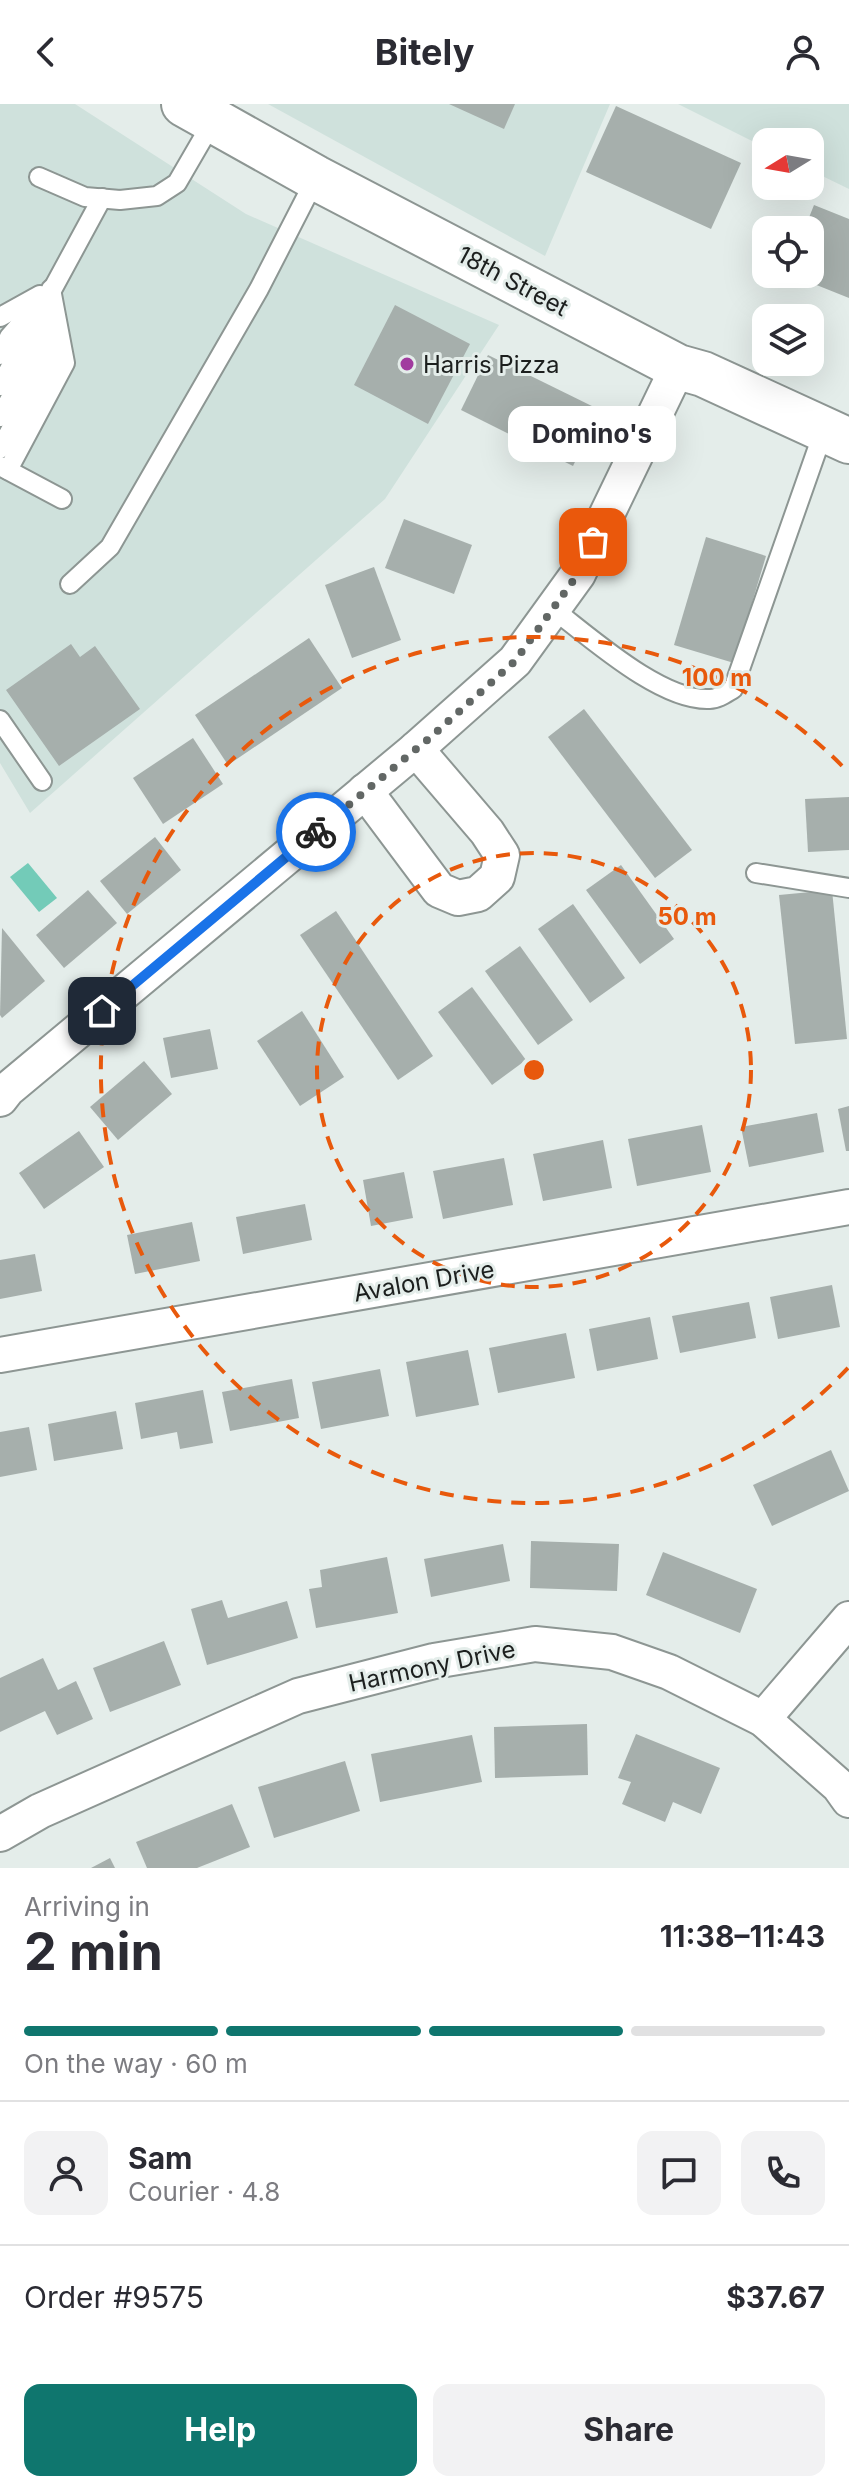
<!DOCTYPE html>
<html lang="en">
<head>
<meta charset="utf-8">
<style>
	:root { --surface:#fff; --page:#f2f2f3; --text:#2b2b33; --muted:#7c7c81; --line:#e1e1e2; --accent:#0f766e }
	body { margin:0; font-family:Inter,sans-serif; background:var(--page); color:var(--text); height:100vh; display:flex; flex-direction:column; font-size:30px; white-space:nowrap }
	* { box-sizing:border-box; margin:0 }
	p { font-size:26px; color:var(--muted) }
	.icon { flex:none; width:44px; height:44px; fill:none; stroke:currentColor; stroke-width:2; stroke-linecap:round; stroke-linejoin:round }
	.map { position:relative; height:1764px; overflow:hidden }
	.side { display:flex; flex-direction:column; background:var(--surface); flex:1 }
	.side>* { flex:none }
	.needle { width:52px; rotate:259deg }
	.tools { position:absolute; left:752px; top:24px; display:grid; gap:16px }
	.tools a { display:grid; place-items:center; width:72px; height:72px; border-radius:16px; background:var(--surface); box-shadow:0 8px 32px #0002; font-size:40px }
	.pin { position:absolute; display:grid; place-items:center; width:68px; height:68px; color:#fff; margin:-34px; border-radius:16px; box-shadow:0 4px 12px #0006 }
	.courier { position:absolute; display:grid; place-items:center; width:80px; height:80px; margin:-40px; border:6px solid #1a73e8; border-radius:50%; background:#fff; color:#222; box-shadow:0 2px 10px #0007 }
	.bubble { position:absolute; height:56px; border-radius:16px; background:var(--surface); box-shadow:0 8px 32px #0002; font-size:26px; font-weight:700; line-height:56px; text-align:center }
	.head em { font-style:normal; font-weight:700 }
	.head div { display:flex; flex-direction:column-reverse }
	.head { display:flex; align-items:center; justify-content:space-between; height:136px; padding:0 24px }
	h1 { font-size:52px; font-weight:700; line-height:60px }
	.bar { display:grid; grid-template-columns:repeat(4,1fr); gap:12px 8px; align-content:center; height:96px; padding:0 24px }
	.bar i { height:10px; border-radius:6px; background:var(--line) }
	.bar .on { background:var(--accent) }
	.bar p { grid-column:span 4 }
	.line { display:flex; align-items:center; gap:20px; padding:0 24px; border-top:2px solid var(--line) }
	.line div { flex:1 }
	.round { display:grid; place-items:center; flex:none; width:84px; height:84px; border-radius:16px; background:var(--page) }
	.button { display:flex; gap:16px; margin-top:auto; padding:16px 24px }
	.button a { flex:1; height:92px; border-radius:16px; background:var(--accent); color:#fff; font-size:32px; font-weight:700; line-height:92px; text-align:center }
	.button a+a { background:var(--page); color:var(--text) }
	header { display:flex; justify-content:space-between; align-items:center; height:104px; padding:0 24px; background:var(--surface); font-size:36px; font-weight:700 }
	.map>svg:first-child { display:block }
	.built { fill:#cfe1dc }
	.water { fill:#73cbb8 }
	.building { fill:#a6afac }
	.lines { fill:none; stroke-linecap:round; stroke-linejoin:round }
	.service-casing { stroke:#8d9693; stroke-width:22 }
	.minor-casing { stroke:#8d9693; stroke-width:38 }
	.tertiary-casing { stroke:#8d9693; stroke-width:48 }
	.service { stroke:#fff; stroke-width:18 }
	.minor { stroke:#fff; stroke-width:34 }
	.tertiary { stroke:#fff; stroke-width:44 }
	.done { stroke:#626765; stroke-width:8; stroke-dasharray:0 14.4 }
	.route { stroke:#1a73e8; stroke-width:10 }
	.ring { fill:none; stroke:#e8590c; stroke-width:4; stroke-dasharray:14 10 }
	.poi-dot { fill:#a13b9f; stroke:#e4edea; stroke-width:3 }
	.labels { text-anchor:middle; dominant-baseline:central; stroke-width:6; stroke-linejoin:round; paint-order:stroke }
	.street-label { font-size:24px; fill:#1c1f1e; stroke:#e4edea }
	.poi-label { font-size:24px; fill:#1c1f1e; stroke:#e4edea; text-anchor:start }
	.centre { fill:#e8590c; stroke:#e4edea; stroke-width:4 }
	.ring-label { font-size:24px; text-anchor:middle; font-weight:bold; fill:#e8590c; stroke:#e4edea; stroke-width:6; stroke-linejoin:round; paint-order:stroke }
</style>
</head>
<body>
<header><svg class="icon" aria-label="back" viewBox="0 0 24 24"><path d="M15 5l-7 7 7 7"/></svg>Bitely<svg class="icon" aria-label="person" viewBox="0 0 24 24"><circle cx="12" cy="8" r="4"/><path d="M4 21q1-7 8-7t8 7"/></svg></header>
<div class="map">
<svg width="849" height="1764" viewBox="0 0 849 1764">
	<rect width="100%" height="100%" fill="#e4edea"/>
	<g class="built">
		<polygon points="0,0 75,0 246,110 499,221 385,395 30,709 0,659"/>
		<polygon points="268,0 610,0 545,152"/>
		<polygon points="678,0 849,0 849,85 810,66 810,38 766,38 766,44"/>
	</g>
	<polygon class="water" points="28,759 57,794 39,808 10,773"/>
	<g class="building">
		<polygon points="449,0 515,0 504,25"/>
		<polygon points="616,2 741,59 711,125 586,68"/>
		<polygon points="814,101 849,115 849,194 789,170 810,170 810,126 804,126"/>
		<polygon points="395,201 470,240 428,320 354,281"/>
		<polygon points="488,251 600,306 573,362 461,306"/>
		<polygon points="404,415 472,441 454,490 385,464"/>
		<polygon points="706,433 766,452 734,559 674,541"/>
		<polygon points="374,463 401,536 352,554 325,481"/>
		<polygon points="309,534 342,584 228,661 195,611"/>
		<polygon points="71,540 80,553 95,542 140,605 59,662 6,586"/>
		<polygon points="584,605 692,746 655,774 548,633"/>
		<polygon points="193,634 223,680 163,720 133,674"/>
		<polygon points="849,693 849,746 808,748 805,695"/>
		<polygon points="155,733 181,766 127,810 100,777"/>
		<polygon points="621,761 674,835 640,860 586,786"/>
		<polygon points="88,786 117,819 64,864 36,831"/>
		<polygon points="832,786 847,935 795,940 779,791"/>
		<polygon points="573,800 625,874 590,899 538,825"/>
		<polygon points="336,807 433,952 398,976 300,831"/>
		<polygon points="2,824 45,877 2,914 0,911"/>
		<polygon points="520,842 573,916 538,941 485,867"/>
		<polygon points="472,883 526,956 492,981 438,908"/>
		<polygon points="302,907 344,973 300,1002 257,937"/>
		<polygon points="210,925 218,965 171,974 163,934"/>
		<polygon points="144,957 172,990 118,1036 90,1003"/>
		<polygon points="849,1002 849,1047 846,1047 838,1005"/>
		<polygon points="817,1009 824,1048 749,1063 741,1023"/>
		<polygon points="702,1021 711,1068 637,1082 628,1035"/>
		<polygon points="79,1027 104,1063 44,1105 19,1069"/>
		<polygon points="603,1036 612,1084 543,1097 533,1050"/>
		<polygon points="504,1054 513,1101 443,1115 433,1067"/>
		<polygon points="404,1068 413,1114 371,1122 363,1076"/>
		<polygon points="305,1100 312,1136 243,1150 236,1113"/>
		<polygon points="192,1118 200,1157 135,1170 127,1131"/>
		<polygon points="35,1150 42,1187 0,1195 0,1156"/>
		<polygon points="832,1181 840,1223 778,1235 770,1193"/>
		<polygon points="749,1198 756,1234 680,1249 672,1212"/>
		<polygon points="650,1213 658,1255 597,1267 589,1225"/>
		<polygon points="566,1229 575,1274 498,1289 489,1244"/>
		<polygon points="468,1246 479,1301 416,1313 406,1258"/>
		<polygon points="380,1265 389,1312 321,1325 312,1278"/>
		<polygon points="292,1275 299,1314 230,1327 222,1288"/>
		<polygon points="203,1286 213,1339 180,1345 177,1328 141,1335 135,1299"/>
		<polygon points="116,1307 123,1345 54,1357 48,1320"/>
		<polygon points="29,1323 37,1366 0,1373 0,1328"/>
		<polygon points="831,1346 849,1387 772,1422 753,1381"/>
		<polygon points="531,1437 619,1440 617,1487 530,1484"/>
		<polygon points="503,1440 510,1477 431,1493 424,1455"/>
		<polygon points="663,1448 757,1485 740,1529 646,1491"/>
		<polygon points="387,1453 398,1509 316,1524 309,1485 322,1483 320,1466"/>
		<polygon points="222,1496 228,1514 287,1497 298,1534 207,1561 191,1505"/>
		<polygon points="164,1537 181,1581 110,1608 93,1564"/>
		<polygon points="43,1554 58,1586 76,1577 93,1615 57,1631 45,1607 0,1628 0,1574"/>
		<polygon points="587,1620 588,1671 495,1674 494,1623"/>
		<polygon points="636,1630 720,1664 701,1710 673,1698 665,1718 622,1700 631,1678 618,1674"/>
		<polygon points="472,1631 482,1678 380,1698 371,1650"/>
		<polygon points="345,1657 360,1707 274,1734 258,1683"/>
		<polygon points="232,1700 250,1743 197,1764 147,1764 136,1738"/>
		<polygon points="110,1754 115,1764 91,1764"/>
	</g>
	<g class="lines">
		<g class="service-casing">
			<g id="service">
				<polyline points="39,73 85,93 120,96 157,92 177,79 213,17"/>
				<polyline points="0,213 40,191"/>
				<polyline points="0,251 9,233 31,208"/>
				<polyline points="0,282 102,94"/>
				<polyline points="0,313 37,245 43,219"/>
				<polyline points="0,345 51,251 51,228"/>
				<polyline points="0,362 62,395"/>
				<polyline points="8,366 65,259 51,185"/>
				<polyline points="70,480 110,443 259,185 316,74"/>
				<path d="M 553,505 C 591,534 662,598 710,595 C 718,595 726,589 733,585 L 824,326"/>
				<polyline points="0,616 42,677"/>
				<polyline points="756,769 849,784"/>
			</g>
		</g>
		<g class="minor-casing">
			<g id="minor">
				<polyline points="365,687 439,786 458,794 478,790 497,773 502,751 487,728 416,645"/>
				<polyline points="0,995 7,986 416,645 515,557 578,470 678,263"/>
				<polyline points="0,1251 849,1103"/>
				<polyline points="763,1615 849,1515"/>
				<polyline points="0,1730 40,1707 298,1592 434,1557 535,1540 612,1548 669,1568 763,1615 839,1682 849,1696"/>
			</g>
		</g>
		<g class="tertiary-casing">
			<polyline id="tertiary" points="184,0 316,74 678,263 703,270 849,337"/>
		</g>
		<use href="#service" class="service"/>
		<use href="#minor" class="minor"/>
		<use href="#tertiary" class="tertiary"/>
	</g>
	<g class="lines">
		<polyline class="done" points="316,728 432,632 515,557 578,470 593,438"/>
		<polyline class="route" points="102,907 316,728"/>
	</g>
	<g class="ring">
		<circle cx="534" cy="966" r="217"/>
		<path d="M848 1264A433 433 0 1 1 848 668"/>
	</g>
	<circle class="poi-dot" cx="407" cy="260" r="8"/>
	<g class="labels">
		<g class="street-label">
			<text transform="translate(513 177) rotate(28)">18th Street</text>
			<text transform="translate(424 1177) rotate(-10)">Avalon Drive</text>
			<text transform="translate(432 1562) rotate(-12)">Harmony Drive</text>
		</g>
		<g class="poi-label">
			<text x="423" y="260">Harris Pizza</text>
		</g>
	</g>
	<circle cx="534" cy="966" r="12" class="centre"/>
	<g class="ring-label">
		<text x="717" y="582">100 m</text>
		<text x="687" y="821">50 m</text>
	</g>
</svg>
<div class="tools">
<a><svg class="needle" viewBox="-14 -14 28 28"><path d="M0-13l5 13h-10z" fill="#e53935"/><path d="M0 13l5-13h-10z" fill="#7c7c81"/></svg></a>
<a><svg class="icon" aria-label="locate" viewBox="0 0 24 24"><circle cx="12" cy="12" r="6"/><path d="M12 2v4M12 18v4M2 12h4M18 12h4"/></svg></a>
<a><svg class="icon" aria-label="layers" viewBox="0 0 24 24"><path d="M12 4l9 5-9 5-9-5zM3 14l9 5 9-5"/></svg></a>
</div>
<div class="pin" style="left:593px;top:438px;background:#ea580c"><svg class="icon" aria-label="bag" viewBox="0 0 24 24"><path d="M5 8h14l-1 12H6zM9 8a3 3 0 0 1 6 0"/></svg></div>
<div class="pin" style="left:102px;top:907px;background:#1f2937"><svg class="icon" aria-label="home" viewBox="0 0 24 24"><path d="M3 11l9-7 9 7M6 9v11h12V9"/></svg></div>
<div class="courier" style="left:316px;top:728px"><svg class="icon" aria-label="bike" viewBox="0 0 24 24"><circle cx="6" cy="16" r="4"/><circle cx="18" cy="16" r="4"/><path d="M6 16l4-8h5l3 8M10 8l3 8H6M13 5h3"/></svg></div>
<div class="bubble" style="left:508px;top:302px;width:168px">Domino's</div>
</div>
<section class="side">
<div class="head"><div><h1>2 min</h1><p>Arriving in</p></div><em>11:38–11:43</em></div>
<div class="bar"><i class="on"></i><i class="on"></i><i class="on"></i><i></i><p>On the way · 60 m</p></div>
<div class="line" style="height:144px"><a class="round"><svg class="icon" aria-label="person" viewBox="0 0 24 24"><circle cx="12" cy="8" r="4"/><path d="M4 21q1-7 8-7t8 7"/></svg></a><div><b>Sam</b><p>Courier · 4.8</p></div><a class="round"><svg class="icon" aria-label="chat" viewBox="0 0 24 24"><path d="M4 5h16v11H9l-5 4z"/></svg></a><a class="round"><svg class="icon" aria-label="phone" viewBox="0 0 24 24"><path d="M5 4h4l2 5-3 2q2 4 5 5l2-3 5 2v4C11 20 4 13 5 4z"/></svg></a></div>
<div class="line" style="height:104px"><div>Order #9575</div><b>$37.67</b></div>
<div class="button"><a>Help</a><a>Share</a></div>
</section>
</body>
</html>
